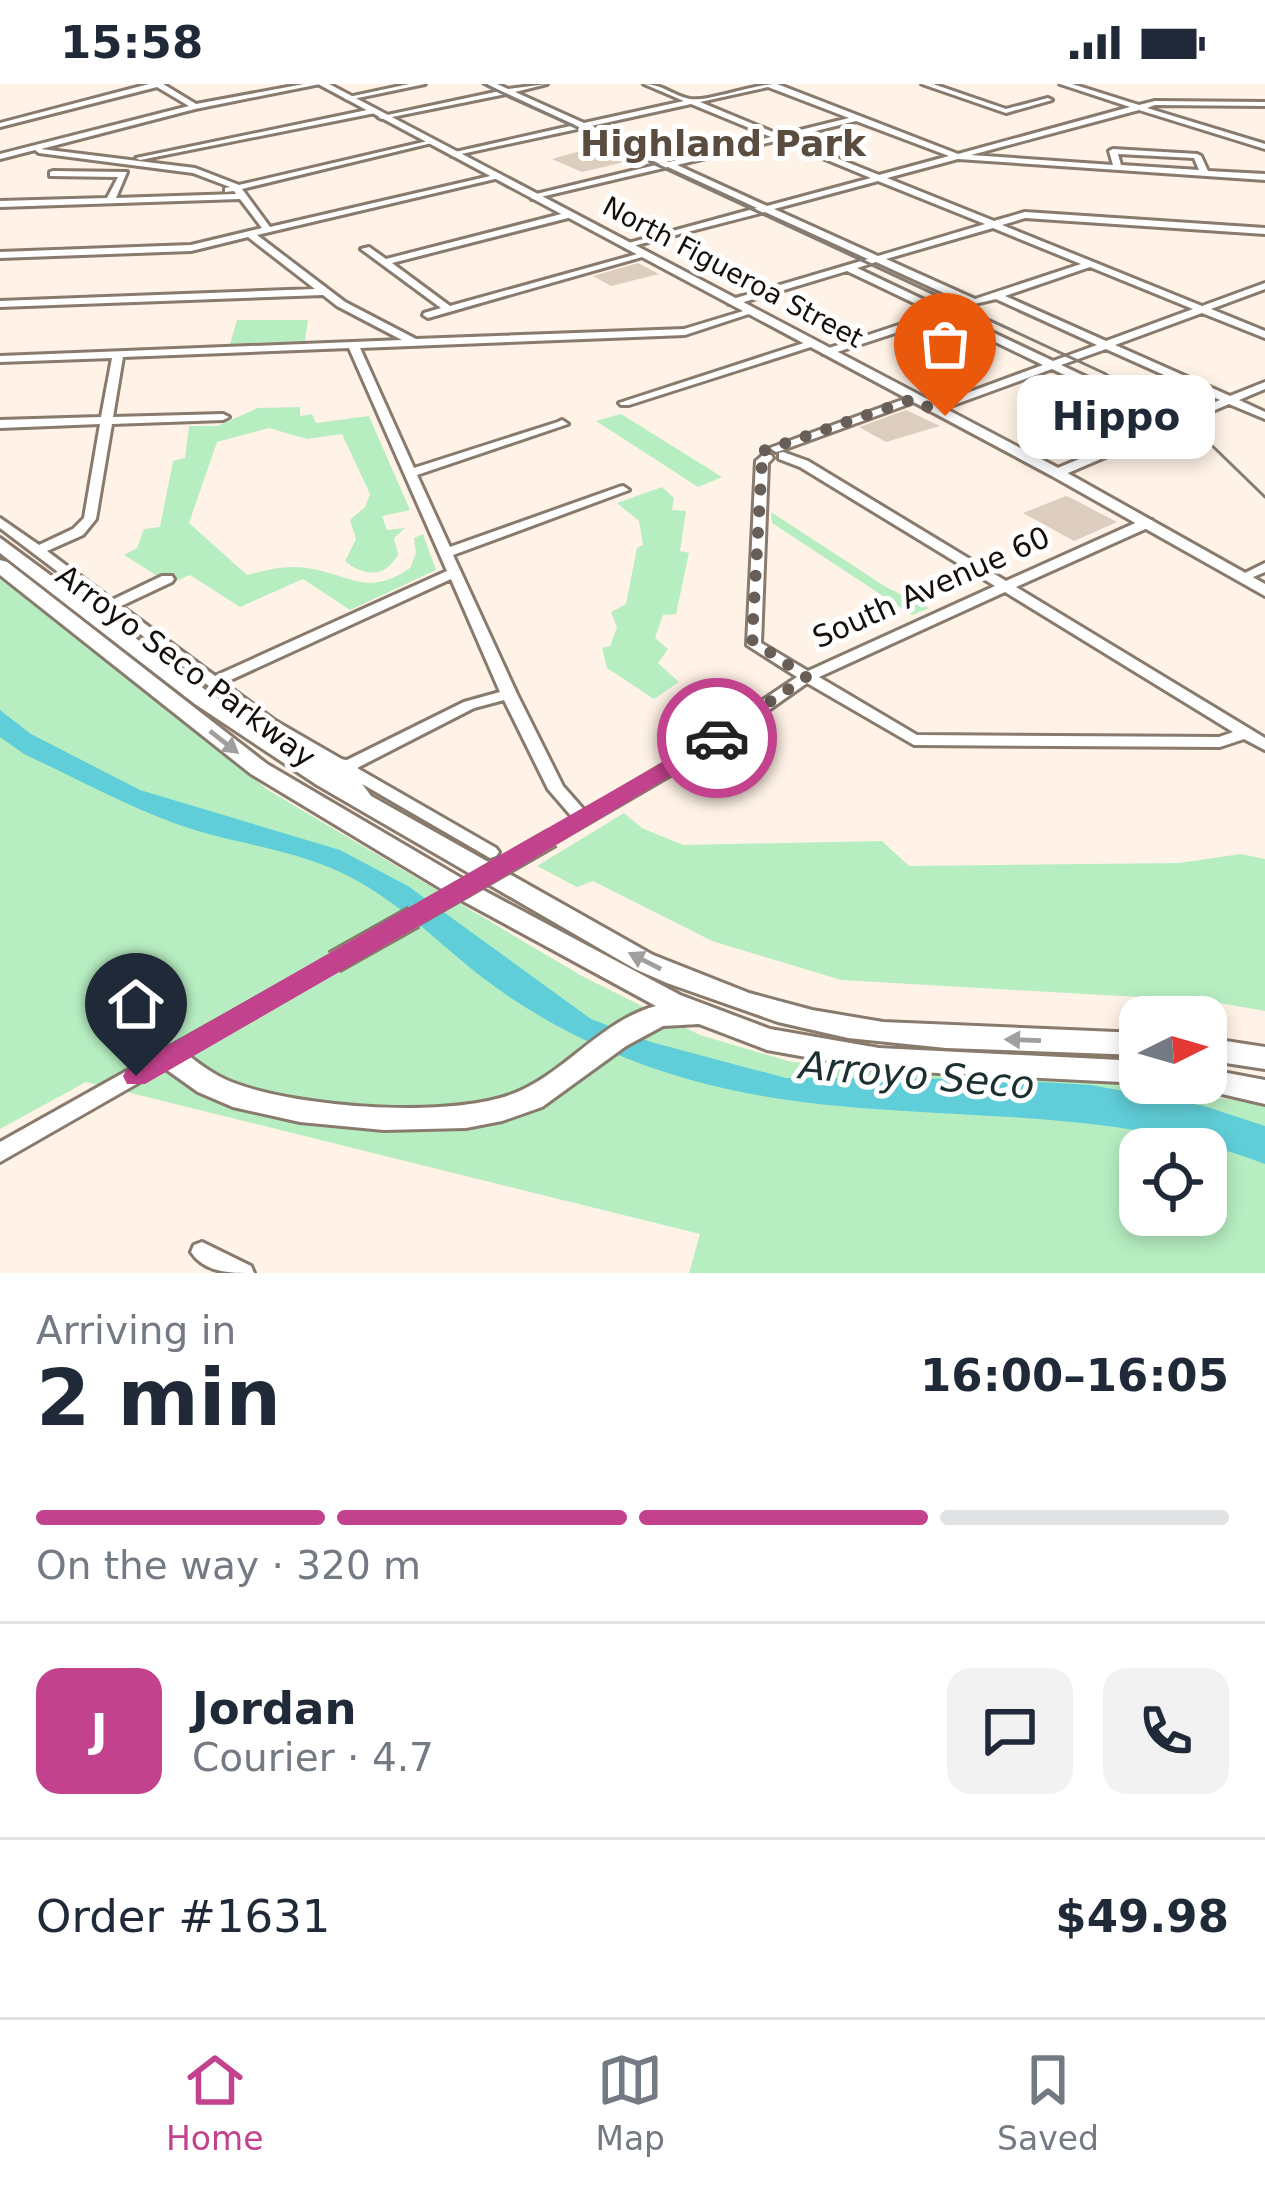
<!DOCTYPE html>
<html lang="en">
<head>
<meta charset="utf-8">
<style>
	:root { --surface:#fff; --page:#f2f2f3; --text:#1f2937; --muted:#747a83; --line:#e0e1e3; --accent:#c3428d }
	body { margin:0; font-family:"DejaVu Sans",sans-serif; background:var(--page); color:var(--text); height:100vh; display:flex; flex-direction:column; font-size:45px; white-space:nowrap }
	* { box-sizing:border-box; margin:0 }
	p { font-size:39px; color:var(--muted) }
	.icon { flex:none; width:66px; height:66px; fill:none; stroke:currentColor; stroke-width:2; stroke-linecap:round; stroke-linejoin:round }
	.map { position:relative; height:1189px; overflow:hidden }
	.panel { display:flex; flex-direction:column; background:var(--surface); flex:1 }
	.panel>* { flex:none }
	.needle { width:78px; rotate:85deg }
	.fabs { position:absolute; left:1119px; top:912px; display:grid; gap:24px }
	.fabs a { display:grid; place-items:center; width:108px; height:108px; border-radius:24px; background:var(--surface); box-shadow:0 6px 18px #0003; font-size:60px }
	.pin { position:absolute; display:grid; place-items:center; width:102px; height:102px; color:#fff; margin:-123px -51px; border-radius:50% 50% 50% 0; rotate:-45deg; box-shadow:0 0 12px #0007 }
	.pin .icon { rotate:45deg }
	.courier { position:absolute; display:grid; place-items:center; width:120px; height:120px; margin:-60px; border:9px solid #c3428d; border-radius:50%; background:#fff; color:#222; box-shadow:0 3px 15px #0007 }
	.bubble { position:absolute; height:84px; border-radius:24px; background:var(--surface); box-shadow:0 6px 18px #0003; font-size:39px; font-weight:700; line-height:84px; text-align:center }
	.head em { font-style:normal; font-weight:700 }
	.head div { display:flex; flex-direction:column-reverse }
	.head { display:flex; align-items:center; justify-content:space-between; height:204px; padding:0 36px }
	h1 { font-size:78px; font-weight:700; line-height:90px }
	.bar { display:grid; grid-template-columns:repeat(4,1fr); gap:18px 12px; align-content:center; height:144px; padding:0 36px }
	.bar i { height:15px; border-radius:9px; background:var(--line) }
	.bar .selected { background:var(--accent) }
	.bar p { grid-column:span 4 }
	.line { display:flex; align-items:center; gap:30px; padding:0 36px; border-top:3px solid var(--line) }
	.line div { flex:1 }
	.round { display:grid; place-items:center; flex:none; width:126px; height:126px; border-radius:24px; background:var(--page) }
	.status { display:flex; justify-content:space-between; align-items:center; height:84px; padding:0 60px; background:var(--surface); direction:ltr }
	.status svg { height:33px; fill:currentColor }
	.dock { display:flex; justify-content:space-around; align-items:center; height:168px; border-top:3px solid var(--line); background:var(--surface); font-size:33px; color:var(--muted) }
	.dock a { display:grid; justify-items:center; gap:6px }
	.dock .selected { color:var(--accent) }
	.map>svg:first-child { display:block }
	.green { fill:#b7eec1; fill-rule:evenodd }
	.water { fill:#60ced8 }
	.building { fill:#dccdbe }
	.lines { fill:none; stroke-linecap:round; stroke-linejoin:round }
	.minor-casing { stroke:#887a6c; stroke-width:6 }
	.major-casing { stroke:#887a6c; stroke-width:6 }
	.highway-casing { stroke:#887a6c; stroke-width:6 }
	.minor { fill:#fff; fill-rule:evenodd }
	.major { fill:#fff; fill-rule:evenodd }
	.highway { fill:#fff; fill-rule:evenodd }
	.tram { stroke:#857d74; stroke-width:3 }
	.minor-bridge-far1-casing { stroke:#887a6c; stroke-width:22; stroke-linecap:butt }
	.minor-bridge-casing { stroke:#887a6c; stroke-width:26; stroke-linecap:butt }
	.minor-bridge-far1 { stroke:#fff; stroke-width:16 }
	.minor-bridge { stroke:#fff; stroke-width:20 }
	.oneway { fill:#a19f9d }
	.route { fill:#c3428d }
	.done { stroke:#665e57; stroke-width:12; stroke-dasharray:0 21.6 }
	.labels { text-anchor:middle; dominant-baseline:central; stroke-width:10; stroke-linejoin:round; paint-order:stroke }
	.far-street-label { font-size:27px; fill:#140f0a; stroke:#fff }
	.street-label { font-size:30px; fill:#140f0a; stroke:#fff }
	.far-district-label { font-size:36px; font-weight:bold; fill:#5a4d40; stroke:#fff }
	.near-water-label { font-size:39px; font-style:italic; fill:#1c3032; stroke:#fff }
</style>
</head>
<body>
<div class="status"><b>15:58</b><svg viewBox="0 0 49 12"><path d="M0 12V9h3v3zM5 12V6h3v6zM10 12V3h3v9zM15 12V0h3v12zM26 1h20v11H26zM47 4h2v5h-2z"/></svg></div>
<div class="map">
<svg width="1265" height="1189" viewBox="0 0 1265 1189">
	<rect width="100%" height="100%" fill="#fff2e6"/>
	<g class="green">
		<polygon points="237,236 308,236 305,257 230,260"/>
		<path d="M 300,323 L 300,332 L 312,330 L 316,339 L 369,332 L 410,426 L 382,432 L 387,446 L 405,444 L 394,454 L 398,470 C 386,494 364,493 345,477 L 356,455 L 350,436 L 365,423 L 370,410 L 342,350 L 307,355 L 269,344 L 217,358 L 189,439 L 247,491 C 267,486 286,481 307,484 C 350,490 366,514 410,484 L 416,469 L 414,454 L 423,450 L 436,486 L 350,526 L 303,495 L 240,523 L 190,491 L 170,500 L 124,471 L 137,464 L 144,445 L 160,443 L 173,377 L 185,374 L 189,342 L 217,342 L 258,324 Z"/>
		<polygon points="620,330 621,330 722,393 698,403 596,337"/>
		<polygon points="662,403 674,414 672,426 686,427 680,467 689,469 676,530 663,531 655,554 668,565 658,579 679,598 654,615 607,584 602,564 610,562 617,543 611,528 626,520 637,464 643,461 639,437 617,419"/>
		<polygon points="771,428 886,503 929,524 912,531 772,439"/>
		<path d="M 0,492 L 268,706 L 582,892 L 700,951 L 788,977 L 859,987 L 1089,997 L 1265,1020 L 1265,1189 L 689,1189 L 700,1150 L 86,998 L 0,1045 ZM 1140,1065 L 1206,1065 L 1206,1131 L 1140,1131 Z"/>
		<polygon points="624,729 642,744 683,761 882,757 909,782 1179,779 1241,770 1265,775 1265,927 1208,917 841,896 712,857 593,797 577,803 537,782"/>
	</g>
	<path class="water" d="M 0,626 L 31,650 L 140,706 L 340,766 L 408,802 L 591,935 L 651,958 L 786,994 L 989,995 L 1091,1001 L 1204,1022 L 1265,1042 L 1265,1080 C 1079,1008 873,1050 684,994 C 612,973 542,939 483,894 C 443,863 405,824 361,799 C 310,769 253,763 198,747 C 138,729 80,696 24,670 L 0,653 Z"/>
	<g class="building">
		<polygon points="594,63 625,78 582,88 552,75"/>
		<polygon points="638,179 659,190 611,202 593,192"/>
		<polygon points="906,326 940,342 886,358 859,343"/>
		<polygon points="1066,412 1071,414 1117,438 1074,457 1023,429"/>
	</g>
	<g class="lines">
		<g class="minor-casing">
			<g id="minor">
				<path d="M 149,0 L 163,0 L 196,20 L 304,0 L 320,0 L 195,25 L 41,65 L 195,84 L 239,101 L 432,56 L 436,58 L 242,105 L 270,143 L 499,90 L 499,94 L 257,151 L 345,218 L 416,255 L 684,245 L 750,225 L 755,228 L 685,251 L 360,264 L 414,384 L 558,338 L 562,336 L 568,340 L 417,391 L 450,463 L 619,403 L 623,402 L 629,406 L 453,471 L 517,610 L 563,702 L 585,727 L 693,663 L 797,593 L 747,561 L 756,377 L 763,371 L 771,371 L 773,374 L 768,379 L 761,559 L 808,587 L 995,502 L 800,383 L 779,375 L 779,369 L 783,368 L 808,377 L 1006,497 L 1142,436 L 1152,436 L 1153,439 L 1152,442 L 1016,503 L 1265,654 L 1265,666 L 1244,655 L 1220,663 L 914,661 L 807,599 L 705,671 L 552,760 L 546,758 L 543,754 L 546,750 L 573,734 L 548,705 L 504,616 L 474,624 L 357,684 L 496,764 L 499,768 L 496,772 L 490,774 L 262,642 L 0,444 L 0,434 L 39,461 L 73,445 L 84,434 L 100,340 L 0,344 L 0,336 L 101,333 L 112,274 L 0,278 L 0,272 L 402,256 L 337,222 L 323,211 L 0,223 L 0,217 L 315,205 L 248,153 L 191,167 L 0,174 L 0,168 L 191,161 L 262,144 L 240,115 L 0,123 L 0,117 L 107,114 L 118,93 L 50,92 L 50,88 L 53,87 L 127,88 L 116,114 L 236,110 L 234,107 L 225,108 L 225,104 L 230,103 L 193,89 L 39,69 L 35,66 L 0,75 L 0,70 L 189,22 L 157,3 L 0,43 L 0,39 ZM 349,264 L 447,487 L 215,592 L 121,522 L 172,498 L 174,495 L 172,492 L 162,492 L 112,516 L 47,467 L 83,451 L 96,435 L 112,340 L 223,336 L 229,333 L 223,330 L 113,333 L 123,273 ZM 451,495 L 500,608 L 464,618 L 345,677 L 274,636 L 224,599 ZM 1005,508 L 1233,648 L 1219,653 L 917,651 L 819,593 Z"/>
				<polygon points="409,0 425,0 348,16 344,14"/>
				<path d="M 487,0 L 497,0 L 508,5 L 547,0 L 515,8 L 584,39 L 684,17 L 644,0 C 662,0 674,12 690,15 C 709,18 752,0 777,0 L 958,70 L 1130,23 L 1060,0 L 1072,0 L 1139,21 L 1155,17 L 1265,18 L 1265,22 L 1155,21 L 1147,24 L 1265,60 L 1265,65 L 1139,26 L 971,71 L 1113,81 L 1109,67 L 1113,65 L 1197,70 L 1201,72 L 1208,87 L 1265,90 L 1265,96 L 958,75 L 887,94 L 994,137 L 1025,128 L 1265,144 L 1265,150 L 1025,134 L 1002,141 L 1202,222 L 1265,199 L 1265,205 L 1211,225 L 1265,247 L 1265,254 L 1202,229 L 1115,261 L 1230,312 L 1265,298 L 1265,305 L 1239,316 L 1265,328 L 1265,335 L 1229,320 L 1061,392 L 1053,392 L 1053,386 L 1165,339 L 1052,285 L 937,327 L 929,327 L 929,323 L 1043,281 L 944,233 L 831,270 L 823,270 L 823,266 L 935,229 L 847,187 L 737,220 L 729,220 L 729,216 L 868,175 L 765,128 L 625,164 L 625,160 L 757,124 L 668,83 L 532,115 L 532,111 L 660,80 L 582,44 L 452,72 L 451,70 L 455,68 L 575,41 L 506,10 L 382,35 L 378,33 L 500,7 ZM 768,3 L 849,34 L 780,51 L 700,18 ZM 691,20 L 771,53 L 669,78 L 591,42 ZM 856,37 L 949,72 L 879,91 L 787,54 ZM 779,56 L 871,94 L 767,122 L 677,81 ZM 1118,70 L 1194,74 L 1199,86 L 1121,81 ZM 878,97 L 985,140 L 878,172 L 774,125 ZM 993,144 L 1081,180 L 975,215 L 886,175 ZM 876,178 L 970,221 L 996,215 L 1097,261 L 1053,277 L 857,184 ZM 1090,183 L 1193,225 L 1106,257 L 1005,212 ZM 1106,265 L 1220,316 L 1175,335 L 1061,281 Z"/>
				<polygon points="922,0 933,0 1006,25 1048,14 1052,16 1006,29"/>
				<polygon points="372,25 375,29 140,76 136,74"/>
				<polygon points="569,128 572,129 572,133 392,179 450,222 641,169 649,171 428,234 423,231 424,229 441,224 361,165 369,163 386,175"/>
				<polygon points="810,257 815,260 814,262 629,321 621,321 619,319"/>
				<polygon points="913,312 919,315 917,317 780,367 776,368 770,364"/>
				<polygon points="1265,479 1265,488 1246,496 1239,492"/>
				<polygon points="334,871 341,873 343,878 341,883 0,1078 0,1058"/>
				<path d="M 202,1158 L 251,1182 L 254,1189 C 230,1189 205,1189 191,1168 L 194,1161 Z"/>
			</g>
		</g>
		<g class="major-casing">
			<polygon id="major" points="318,0 329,0 1062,386 1265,500 1265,512 1052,392"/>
		</g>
		<g class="highway-casing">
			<g id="highway">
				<polygon points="0,454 211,610 304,671 355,677 358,682 357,693 371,712 653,871 749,909 812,926 883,938 1140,949 1140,971 946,964 848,954 778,938 667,899 635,885 317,701 195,620 0,469"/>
				<path d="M 0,476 L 7,478 L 267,680 L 468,798 L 680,911 L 770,945 L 879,964 L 1140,977 L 1141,999 L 879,986 L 767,966 L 699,940 L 663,942 L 626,962 L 542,1023 L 502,1037 L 466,1044 L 384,1046 L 300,1038 L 233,1023 L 198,1008 L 160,981 L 156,973 L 160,965 L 170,962 L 180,965 C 197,978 214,992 234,999 C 299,1024 462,1037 524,1005 C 571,982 604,936 656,922 L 450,810 L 251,690 L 0,491 Z"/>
				<polygon points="1206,954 1265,963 1265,985 1206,976"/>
				<polygon points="1206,985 1265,996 1265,1020 1196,1004 1193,999 1206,999"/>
			</g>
		</g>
		<use href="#minor" class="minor"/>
		<use href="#major" class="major"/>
		<use href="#highway" class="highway"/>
		<polyline class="tram" points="483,0 1104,289 1197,347 1265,413"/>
		<g class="minor-bridge-far1-casing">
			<polyline id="minor-bridge-far1" points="409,836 552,754"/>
		</g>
		<g class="minor-bridge-casing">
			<polyline id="minor-bridge" points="334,878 414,833"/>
		</g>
		<use href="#minor-bridge-far1" class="minor-bridge-far1"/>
		<use href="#minor-bridge" class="minor-bridge"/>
	</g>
	<defs><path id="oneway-solid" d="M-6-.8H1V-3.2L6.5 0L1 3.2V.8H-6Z" transform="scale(3)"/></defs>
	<g class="oneway">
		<use href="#oneway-solid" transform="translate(224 658) rotate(38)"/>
		<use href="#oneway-solid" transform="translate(645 877) rotate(-153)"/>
		<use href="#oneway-solid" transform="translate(1023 956) rotate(-178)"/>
	</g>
	<polygon class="route" points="717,647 725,649 725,659 490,801 145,1000 127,1000 123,992 127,985"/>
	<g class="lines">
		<polyline class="done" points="717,654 806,593 752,556 762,377 766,374 763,367 913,315 945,332"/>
	</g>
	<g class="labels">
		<g class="far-street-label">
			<text transform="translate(733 188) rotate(28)">North Figueroa Street</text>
		</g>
		<g class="street-label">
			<text transform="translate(931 503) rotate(-24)">South Avenue 60</text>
			<text transform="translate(186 582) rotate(37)">Arroyo Seco Parkway</text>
		</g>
		<g class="far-district-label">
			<text x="723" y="59">Highland Park</text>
		</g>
		<g class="near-water-label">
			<text transform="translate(917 991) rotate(5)">Arroyo Seco</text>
		</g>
	</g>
</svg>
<div class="fabs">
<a><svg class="needle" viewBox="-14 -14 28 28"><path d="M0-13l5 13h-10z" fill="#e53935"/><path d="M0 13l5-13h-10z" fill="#747a83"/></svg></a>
<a><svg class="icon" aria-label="locate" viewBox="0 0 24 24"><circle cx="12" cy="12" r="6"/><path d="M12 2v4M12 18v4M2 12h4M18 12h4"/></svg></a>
</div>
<div class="pin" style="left:945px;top:332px;background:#ea580c"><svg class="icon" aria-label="bag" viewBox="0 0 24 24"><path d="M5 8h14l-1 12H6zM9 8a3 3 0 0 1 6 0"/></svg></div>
<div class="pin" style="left:136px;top:992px;background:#1f2937"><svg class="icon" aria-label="home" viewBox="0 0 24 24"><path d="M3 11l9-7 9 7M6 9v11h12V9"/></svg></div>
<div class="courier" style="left:717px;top:654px"><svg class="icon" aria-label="car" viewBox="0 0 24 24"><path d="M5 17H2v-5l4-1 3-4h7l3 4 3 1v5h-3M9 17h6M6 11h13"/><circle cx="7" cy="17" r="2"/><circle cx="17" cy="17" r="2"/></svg></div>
<div class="bubble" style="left:1017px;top:291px;width:198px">Hippo</div>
</div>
<section class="panel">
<div class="head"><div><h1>2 min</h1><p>Arriving in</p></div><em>16:00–16:05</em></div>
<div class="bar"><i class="selected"></i><i class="selected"></i><i class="selected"></i><i></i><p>On the way · 320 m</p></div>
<div class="line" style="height:216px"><b class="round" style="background:var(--accent);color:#fff">J</b><div><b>Jordan</b><p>Courier · 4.7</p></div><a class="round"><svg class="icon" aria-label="chat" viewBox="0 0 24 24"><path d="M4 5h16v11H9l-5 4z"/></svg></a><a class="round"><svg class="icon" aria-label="phone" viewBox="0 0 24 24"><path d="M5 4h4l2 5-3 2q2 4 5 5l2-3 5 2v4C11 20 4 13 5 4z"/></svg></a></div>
<div class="line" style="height:156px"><div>Order #1631</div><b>$49.98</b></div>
</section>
<nav class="dock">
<a class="selected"><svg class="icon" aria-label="home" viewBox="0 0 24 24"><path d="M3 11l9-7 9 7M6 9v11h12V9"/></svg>Home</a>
<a><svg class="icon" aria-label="map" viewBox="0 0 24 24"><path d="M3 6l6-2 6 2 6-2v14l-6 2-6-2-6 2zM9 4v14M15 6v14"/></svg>Map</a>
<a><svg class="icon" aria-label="saved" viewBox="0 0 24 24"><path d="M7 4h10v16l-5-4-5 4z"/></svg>Saved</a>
</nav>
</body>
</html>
